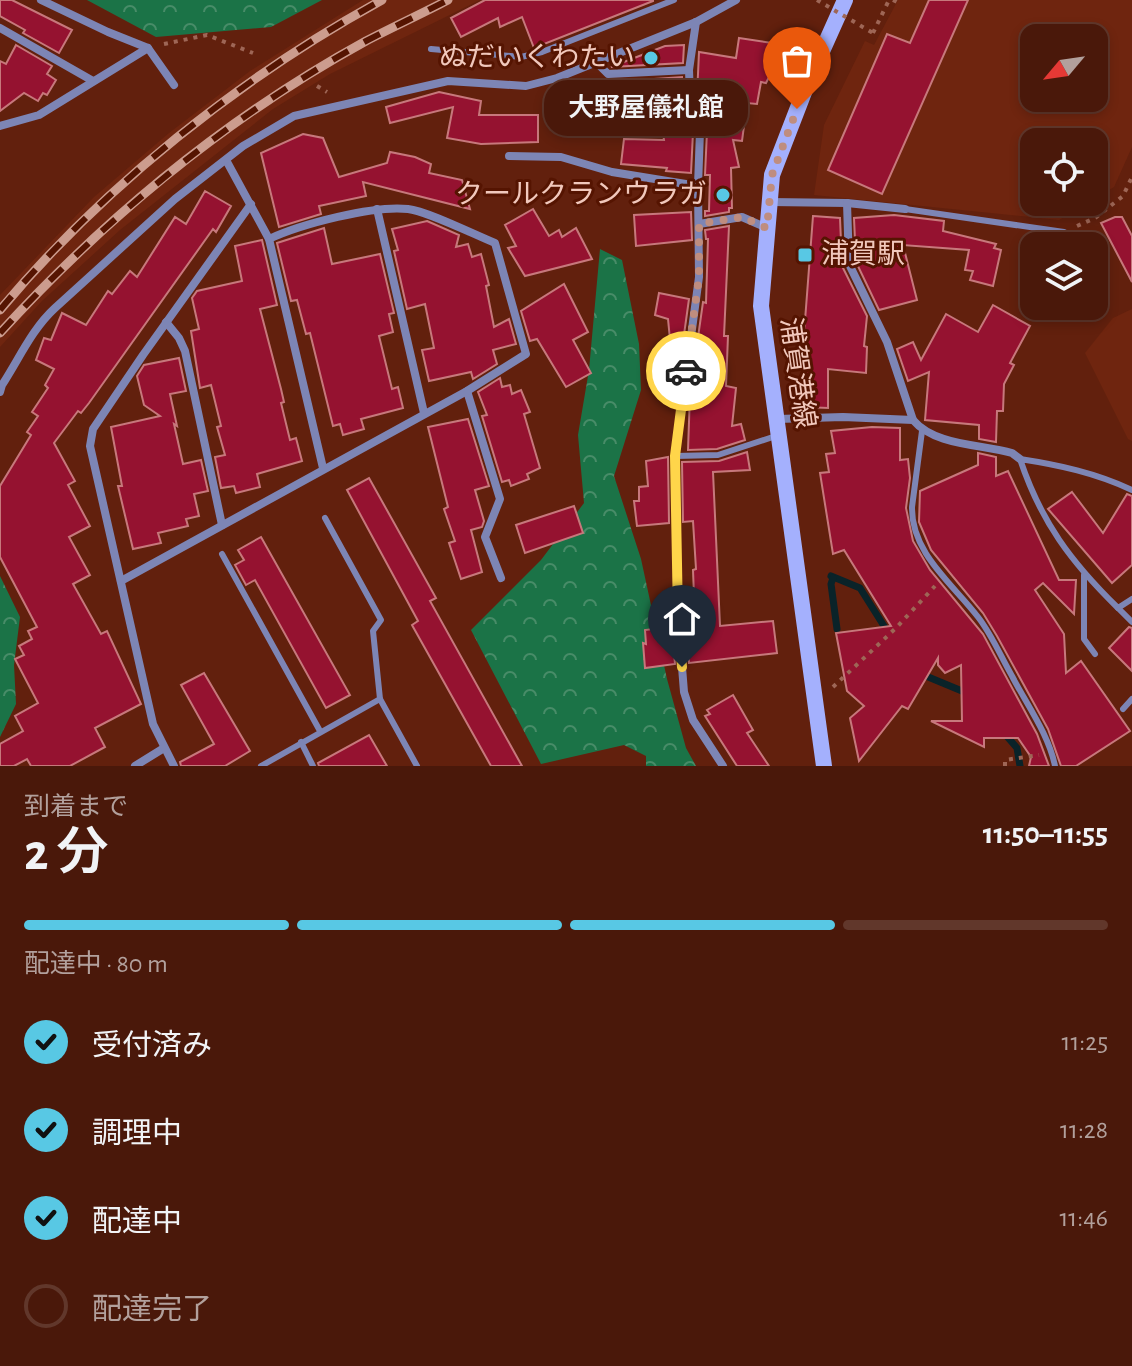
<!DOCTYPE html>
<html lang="ja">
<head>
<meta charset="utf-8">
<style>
	:root { --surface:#4a180a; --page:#542518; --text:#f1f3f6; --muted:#b2a09c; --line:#61372b; --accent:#58c8e4 }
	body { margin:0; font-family:"Alegreya Sans","Noto Sans JP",sans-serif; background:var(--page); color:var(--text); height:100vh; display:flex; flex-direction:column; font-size:30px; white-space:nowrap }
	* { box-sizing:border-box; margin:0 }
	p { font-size:26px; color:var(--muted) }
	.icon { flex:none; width:44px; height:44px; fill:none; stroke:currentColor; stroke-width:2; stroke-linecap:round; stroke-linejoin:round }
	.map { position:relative; height:766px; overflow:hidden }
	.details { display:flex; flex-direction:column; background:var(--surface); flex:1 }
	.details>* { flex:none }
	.needle { width:52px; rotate:241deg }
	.controls { position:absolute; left:1020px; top:24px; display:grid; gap:16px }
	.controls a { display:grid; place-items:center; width:88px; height:88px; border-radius:16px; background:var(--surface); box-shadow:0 4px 12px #0003,0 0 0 2px var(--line); font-size:40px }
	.pin { position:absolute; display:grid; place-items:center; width:68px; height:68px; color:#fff; margin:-82px -34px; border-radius:50% 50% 50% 0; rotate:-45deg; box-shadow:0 0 8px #0007 }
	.pin .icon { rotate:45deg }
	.courier { position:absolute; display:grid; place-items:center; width:80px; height:80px; margin:-40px; border:6px solid #ffd54a; border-radius:50%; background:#fff; color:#222; box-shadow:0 2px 10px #0007 }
	.bubble { position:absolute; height:56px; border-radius:24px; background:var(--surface); box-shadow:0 4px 12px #0003,0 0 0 2px var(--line); font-size:26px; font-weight:600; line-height:56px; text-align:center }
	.overview em { font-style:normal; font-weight:600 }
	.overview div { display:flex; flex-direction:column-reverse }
	.overview { display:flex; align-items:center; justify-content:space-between; height:136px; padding:0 24px }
	h1 { font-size:52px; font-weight:600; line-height:60px }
	.bar { display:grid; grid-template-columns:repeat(4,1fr); gap:12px 8px; align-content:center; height:96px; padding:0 24px }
	.bar i { height:10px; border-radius:6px; background:var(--line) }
	.bar .current { background:var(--accent) }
	.bar p { grid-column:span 4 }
	ol { padding:0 24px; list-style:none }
	li { display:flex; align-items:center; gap:24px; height:88px }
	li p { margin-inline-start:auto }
	li .icon { padding:8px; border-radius:50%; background:var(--accent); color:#111; stroke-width:4 }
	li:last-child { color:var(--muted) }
	li i { width:44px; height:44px; border:4px solid var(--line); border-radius:50% }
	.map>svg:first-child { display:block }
	.built { fill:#6f250f; fill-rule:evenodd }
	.forest { fill:url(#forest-crowns) }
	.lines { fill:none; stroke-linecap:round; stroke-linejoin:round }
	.stream { stroke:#0a2329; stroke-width:7 }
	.building { fill:#951230; stroke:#c7787c; stroke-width:2 }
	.path { stroke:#9e6656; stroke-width:4; stroke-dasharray:4 6; stroke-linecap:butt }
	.service { stroke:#7d85b5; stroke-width:6 }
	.minor { stroke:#7d85b5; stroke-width:8 }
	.secondary { stroke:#a4b0fd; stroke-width:16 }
	.rail-casing { stroke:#cc9c8e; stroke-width:9 }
	.rail { stroke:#551401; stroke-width:6; stroke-dasharray:18; stroke-linecap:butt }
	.path-bridge { stroke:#9e6656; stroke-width:4; stroke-dasharray:4 6; stroke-linecap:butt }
	.done { stroke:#bf8d7f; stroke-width:8; stroke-dasharray:0 14.4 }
	.route { stroke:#ffd54a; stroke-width:10 }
	.poi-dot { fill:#58c8e4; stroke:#551401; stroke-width:3 }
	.labels { text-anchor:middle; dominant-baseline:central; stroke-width:6; stroke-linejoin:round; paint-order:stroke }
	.poi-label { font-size:28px; fill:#f1c8bc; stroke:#551401; text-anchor:end }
	.street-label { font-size:28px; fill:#f1c8bc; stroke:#551401 }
</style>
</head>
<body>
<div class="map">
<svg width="1132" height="766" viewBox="0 0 1132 766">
	<defs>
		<pattern id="forest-crowns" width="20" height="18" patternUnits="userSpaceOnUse" patternTransform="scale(2)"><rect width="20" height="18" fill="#1b7347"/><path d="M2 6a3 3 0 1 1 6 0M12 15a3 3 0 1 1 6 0" fill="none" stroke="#488c68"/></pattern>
	</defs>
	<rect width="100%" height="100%" fill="#62200d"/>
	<g class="built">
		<polygon points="363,0 480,0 330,74 273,109 120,230 42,301 0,347 0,295 94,197 169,133 250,71"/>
		<path d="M 898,0 L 1132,0 L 1132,147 L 1114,187 L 1094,199 L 1094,142 L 1034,142 L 1034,202 L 1089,202 L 1059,220 L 814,195 L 824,125 L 865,41 L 874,45 ZM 1034,38 L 1094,38 L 1094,98 L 1034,98 Z"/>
		<polygon points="1132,309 1132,441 1128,439 1085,353 1113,318"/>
	</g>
	<g class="forest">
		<polygon points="87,0 322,0 271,27 156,37"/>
		<polygon points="600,249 622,260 639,344 641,390 614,476 641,559 667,679 686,748 696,766 646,766 646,756 624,745 541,764 471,630 541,560 584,503 578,435 589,370"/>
		<polygon points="0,576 20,617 14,665 16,704 0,737"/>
	</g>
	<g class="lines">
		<g class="stream">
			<polyline points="831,576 860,588 889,634"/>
			<polyline points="833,578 831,584 837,629"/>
			<polyline points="921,674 962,691 968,696"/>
			<polyline points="1004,733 1017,748 1020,766"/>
		</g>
	</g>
	<g class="building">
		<polygon points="0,0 12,0 72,30 59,53 23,33 25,30 0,16"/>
		<polygon points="485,0 653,0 653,1 534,48 522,17 500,27 498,18 461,37 451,18"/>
		<polygon points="929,0 968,0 882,194 828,170 887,34 910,43"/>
		<polygon points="739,38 785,45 766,83 761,82 757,104 747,103 742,141 733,140 739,167 731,168 732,208 729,208 729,212 705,216 705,211 709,211 710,175 705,175 707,131 697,96 699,52 736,58"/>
		<polygon points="16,45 52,66 47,74 56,80 47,95 43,93 38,101 24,93 0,111 0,61 6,64"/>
		<polygon points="684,45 683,63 611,67 665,46"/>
		<polygon points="682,77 683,99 693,132 691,173 666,171 667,168 621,164 624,139 664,140 655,79"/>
		<polygon points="439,92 481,101 479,115 538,115 538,142 481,144 447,138 453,107 390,123 386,107"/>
		<polygon points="303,134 323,138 339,177 387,163 390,152 415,157 431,164 429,173 462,180 470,209 363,182 366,196 319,206 321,214 279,227 261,153"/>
		<polygon points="205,191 231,206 216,232 213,229 89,403 81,413 78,411 54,443 75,481 68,485 90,526 69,537 90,575 73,584 101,634 107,631 141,704 95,728 105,747 70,766 31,766 27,759 14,766 0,766 0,744 23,731 15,716 38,703 15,659 24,655 19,646 32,639 28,631 37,627 0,557 0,486 31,435 27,432 38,416 32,412 48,388 45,385 54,369 36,360 44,338 51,340 62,313 86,325 108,291 112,294 130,271 137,277 175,217 186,224"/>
		<polygon points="533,209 549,236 559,230 562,237 576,228 592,259 525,276 508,248 516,246 505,225"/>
		<polygon points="691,212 692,240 636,246 634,215"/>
		<polygon points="894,215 944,221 943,231 996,244 994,248 1001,250 993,286 970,280 973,271 965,270 969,250 903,245 917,300 879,310 856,262 854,218"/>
		<polygon points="813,216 840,218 842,266 867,316 864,346 867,347 866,373 828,369 828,408 805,407 807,374 802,373 806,360 802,360"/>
		<polygon points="1115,217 1122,217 1132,236 1132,282 1101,223"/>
		<polygon points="427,221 459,235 456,247 468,244 472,257 481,254 489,285 486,286 494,327 509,319 516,344 493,350 497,364 473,379 471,372 429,381 422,350 434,348 425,304 407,309 394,251 398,250 392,229"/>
		<polygon points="729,226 724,336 728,336 726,386 736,388 732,426 741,424 745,440 717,449 688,450 690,394 703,302 706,303 708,239 706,239 705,230"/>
		<polygon points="324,228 332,264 380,254 394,313 389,314 393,332 379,336 392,389 398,387 403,408 361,419 364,429 343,435 340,424 333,426 310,333 306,334 297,300 291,301 277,243"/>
		<polygon points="262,240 277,305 260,309 281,389 284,402 281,403 290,440 296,438 302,461 257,474 260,487 236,493 234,486 221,488 215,457 225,455 217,427 221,426 211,385 200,388 191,331 199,329 192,298 197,291 242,281 235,246"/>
		<polygon points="564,284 588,332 573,340 591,373 566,387 537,339 530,341 521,311"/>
		<polygon points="659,293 689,299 682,349 671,350 668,319 655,315"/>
		<polygon points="993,305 1030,326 1010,363 1014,365 1004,384 1003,411 997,411 996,442 979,439 979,425 925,420 929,372 908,381 897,349 913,342 921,360 946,314 978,332"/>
		<polygon points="179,358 186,391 170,394 177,426 174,424 183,464 201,460 208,491 194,494 199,516 186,519 188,526 158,533 161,543 133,549 118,486 122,486 111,427 160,416 144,405 137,376 144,365"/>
		<polygon points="500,378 502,387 510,385 512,394 521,390 530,412 524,414 540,468 527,474 529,479 511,486 509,480 502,482 482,416 487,415 478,392"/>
		<polygon points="468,419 489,486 475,490 484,521 482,527 471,530 482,572 461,579 449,543 455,541 444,509 448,507 428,427"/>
		<polygon points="872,427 900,428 900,460 908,459 910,478 906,508 913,541 930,570 983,634 1037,734 1049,766 1029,766 1031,757 1018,738 984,738 984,747 931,721 962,721 961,665 945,673 938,665 938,658 908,709 902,706 859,761 850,718 864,706 847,691 836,633 891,626 844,550 833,554 820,473 829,472 826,454 835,453 831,431"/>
		<polygon points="747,452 750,470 713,472 720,626 773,621 777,653 689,663 685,621 695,622 693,570 696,569 693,521 683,522 682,462 719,461"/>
		<polygon points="978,453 996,457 996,476 1008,471 1059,580 1076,580 1074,614 1043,583 1035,590 1064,634 1066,673 1081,661 1130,731 1076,766 1061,766 1048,729 997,636 983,613 931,550 919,522 920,491 978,465"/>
		<polygon points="668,457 669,523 637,526 634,501 639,501 639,487 648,486 646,461"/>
		<polygon points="369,478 436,598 430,601 522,766 491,766 412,625 418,621 347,490"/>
		<polygon points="1072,492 1103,533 1127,494 1132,496 1132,565 1112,583 1048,509"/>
		<polygon points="574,506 583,533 525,553 516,525"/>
		<polygon points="261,537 350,695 326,708 255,580 246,585 235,565 244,560 238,550"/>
		<polygon points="662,616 671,618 675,664 645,668 643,643 646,644 645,630 660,628"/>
		<polygon points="1129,627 1132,628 1132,671 1109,648"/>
		<polygon points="204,673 250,751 225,766 181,766 180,762 214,744 181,685"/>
		<polygon points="733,695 753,730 747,733 769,766 737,766 705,716 710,714 707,710"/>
		<polygon points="369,735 387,766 319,766 318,763"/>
	</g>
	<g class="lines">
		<g class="path">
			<polyline points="893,0 897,2"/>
			<polyline points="873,33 889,0"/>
			<polyline points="164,44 207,35 253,53"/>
			<polyline points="317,86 327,92"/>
			<polyline points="1077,226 1095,218 1123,196 1132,177"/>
			<polyline points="833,687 896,628 935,586"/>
			<polyline points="1005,766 1005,760 1039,755"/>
		</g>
		<g class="service">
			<polyline points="431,49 521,57 542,52 674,0"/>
			<polyline points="905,209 1064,232"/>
			<path d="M 922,431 L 912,507 C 911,553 953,584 978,617 C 992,635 1001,657 1012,676 C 1027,705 1049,735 1055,766"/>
			<polyline points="675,456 718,455 776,436"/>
			<path d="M 1132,490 C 1096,473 1059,465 1020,459 C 1041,522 1071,562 1118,608 L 1132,599"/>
			<polyline points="325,518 381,620 373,631 380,699 417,766"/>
			<polyline points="222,554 320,731"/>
			<polyline points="1084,575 1084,639 1095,654"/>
			<polyline points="1118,608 1132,622"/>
			<polyline points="1123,709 1132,699"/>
			<polyline points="301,742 313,766"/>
			<polyline points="261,766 380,699"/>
		</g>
		<g class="minor">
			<polyline points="41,0 108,32 148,48 174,85"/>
			<polyline points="696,22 689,70 690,97 700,131 698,186 699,277 675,456 678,617 684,692 693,720 723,766"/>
			<polyline points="0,28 93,81"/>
			<polyline points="597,63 608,74 689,70"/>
			<polyline points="0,126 39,115 148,48"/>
			<polyline points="509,156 561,157 612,172 698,186"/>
			<polyline points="226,160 269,239 323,468"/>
			<polyline points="770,202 847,203 905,209"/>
			<polyline points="847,203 849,264 887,342 913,420"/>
			<polyline points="377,209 424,413"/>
			<polyline points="699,224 742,217 767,228"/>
			<polyline points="166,322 179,338 185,351 222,525"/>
			<polyline points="467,391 500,499 485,537 501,578"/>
			<path d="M 0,392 L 2,385 C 19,359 32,329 55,308 L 175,199 L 243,146 L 294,116 L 448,81 L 526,86 L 557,78 L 696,22 L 736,0"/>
			<path d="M 778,419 L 843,417 L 913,420 C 935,446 981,444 1012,453 L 1020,459"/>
			<path d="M 121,581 L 467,391 L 526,354 L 495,243 C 475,235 427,211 408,209 C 374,205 301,224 269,239"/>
			<polyline points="135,766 164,748"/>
			<polyline points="174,766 153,724 90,446 93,429 143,355 251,204"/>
		</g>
		<polyline class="secondary" points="824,766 761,306 772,175 806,87 845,0"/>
		<g class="rail-casing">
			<g id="rail">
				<path d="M 0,310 C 103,187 241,77 382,0"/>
				<path d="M 0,333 C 105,218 229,116 366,41 C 393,27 421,14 448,0"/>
			</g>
		</g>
		<use href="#rail" class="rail"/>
		<polyline class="path-bridge" points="817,0 873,33"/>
	</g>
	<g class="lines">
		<polyline class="done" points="686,371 699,277 699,224 742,217 767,228 772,175 797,109"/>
		<polyline class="route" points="682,667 678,617 675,456 686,371"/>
	</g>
	<g class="poi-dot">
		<circle cx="651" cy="58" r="8"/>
		<circle cx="723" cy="195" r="8"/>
		<rect x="797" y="247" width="16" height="16" rx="4"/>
	</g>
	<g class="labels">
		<g class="poi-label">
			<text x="635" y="58">ぬだいくわたい</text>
			<text x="707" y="195">クールクランウラガ</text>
			<text x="821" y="255" text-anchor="start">浦賀駅</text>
		</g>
		<g class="street-label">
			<text transform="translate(797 373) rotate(82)">浦賀港線</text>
		</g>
	</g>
</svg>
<div class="controls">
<a><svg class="needle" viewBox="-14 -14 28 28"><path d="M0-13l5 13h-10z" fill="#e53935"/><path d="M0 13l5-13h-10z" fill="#b2a09c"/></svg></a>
<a><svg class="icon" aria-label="locate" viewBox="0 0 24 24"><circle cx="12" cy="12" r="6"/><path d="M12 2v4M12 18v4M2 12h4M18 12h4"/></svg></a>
<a><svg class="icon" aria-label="layers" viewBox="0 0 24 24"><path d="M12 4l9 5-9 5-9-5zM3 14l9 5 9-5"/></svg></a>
</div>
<div class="pin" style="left:797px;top:109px;background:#ea580c"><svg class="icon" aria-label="bag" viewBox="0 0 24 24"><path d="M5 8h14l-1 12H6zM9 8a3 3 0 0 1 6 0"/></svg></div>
<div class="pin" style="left:682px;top:667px;background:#1f2937"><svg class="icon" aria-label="home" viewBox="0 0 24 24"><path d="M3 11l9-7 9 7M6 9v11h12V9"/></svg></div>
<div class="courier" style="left:686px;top:371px"><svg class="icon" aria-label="car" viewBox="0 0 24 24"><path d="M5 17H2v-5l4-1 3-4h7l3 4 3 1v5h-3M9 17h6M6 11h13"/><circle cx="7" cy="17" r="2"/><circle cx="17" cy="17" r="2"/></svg></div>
<div class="bubble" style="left:544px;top:80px;width:204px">大野屋儀礼館</div>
</div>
<section class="details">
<div class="overview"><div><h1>2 分</h1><p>到着まで</p></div><em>11:50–11:55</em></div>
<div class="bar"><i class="current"></i><i class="current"></i><i class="current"></i><i></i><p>配達中 · 80 m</p></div>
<ol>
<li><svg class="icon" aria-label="check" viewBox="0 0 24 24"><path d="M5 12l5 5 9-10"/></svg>受付済み<p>11:25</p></li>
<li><svg class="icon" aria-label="check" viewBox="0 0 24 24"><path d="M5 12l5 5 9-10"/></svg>調理中<p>11:28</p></li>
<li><svg class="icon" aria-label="check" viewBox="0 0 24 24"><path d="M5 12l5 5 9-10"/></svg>配達中<p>11:46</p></li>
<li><i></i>配達完了</li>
</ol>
</section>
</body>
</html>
